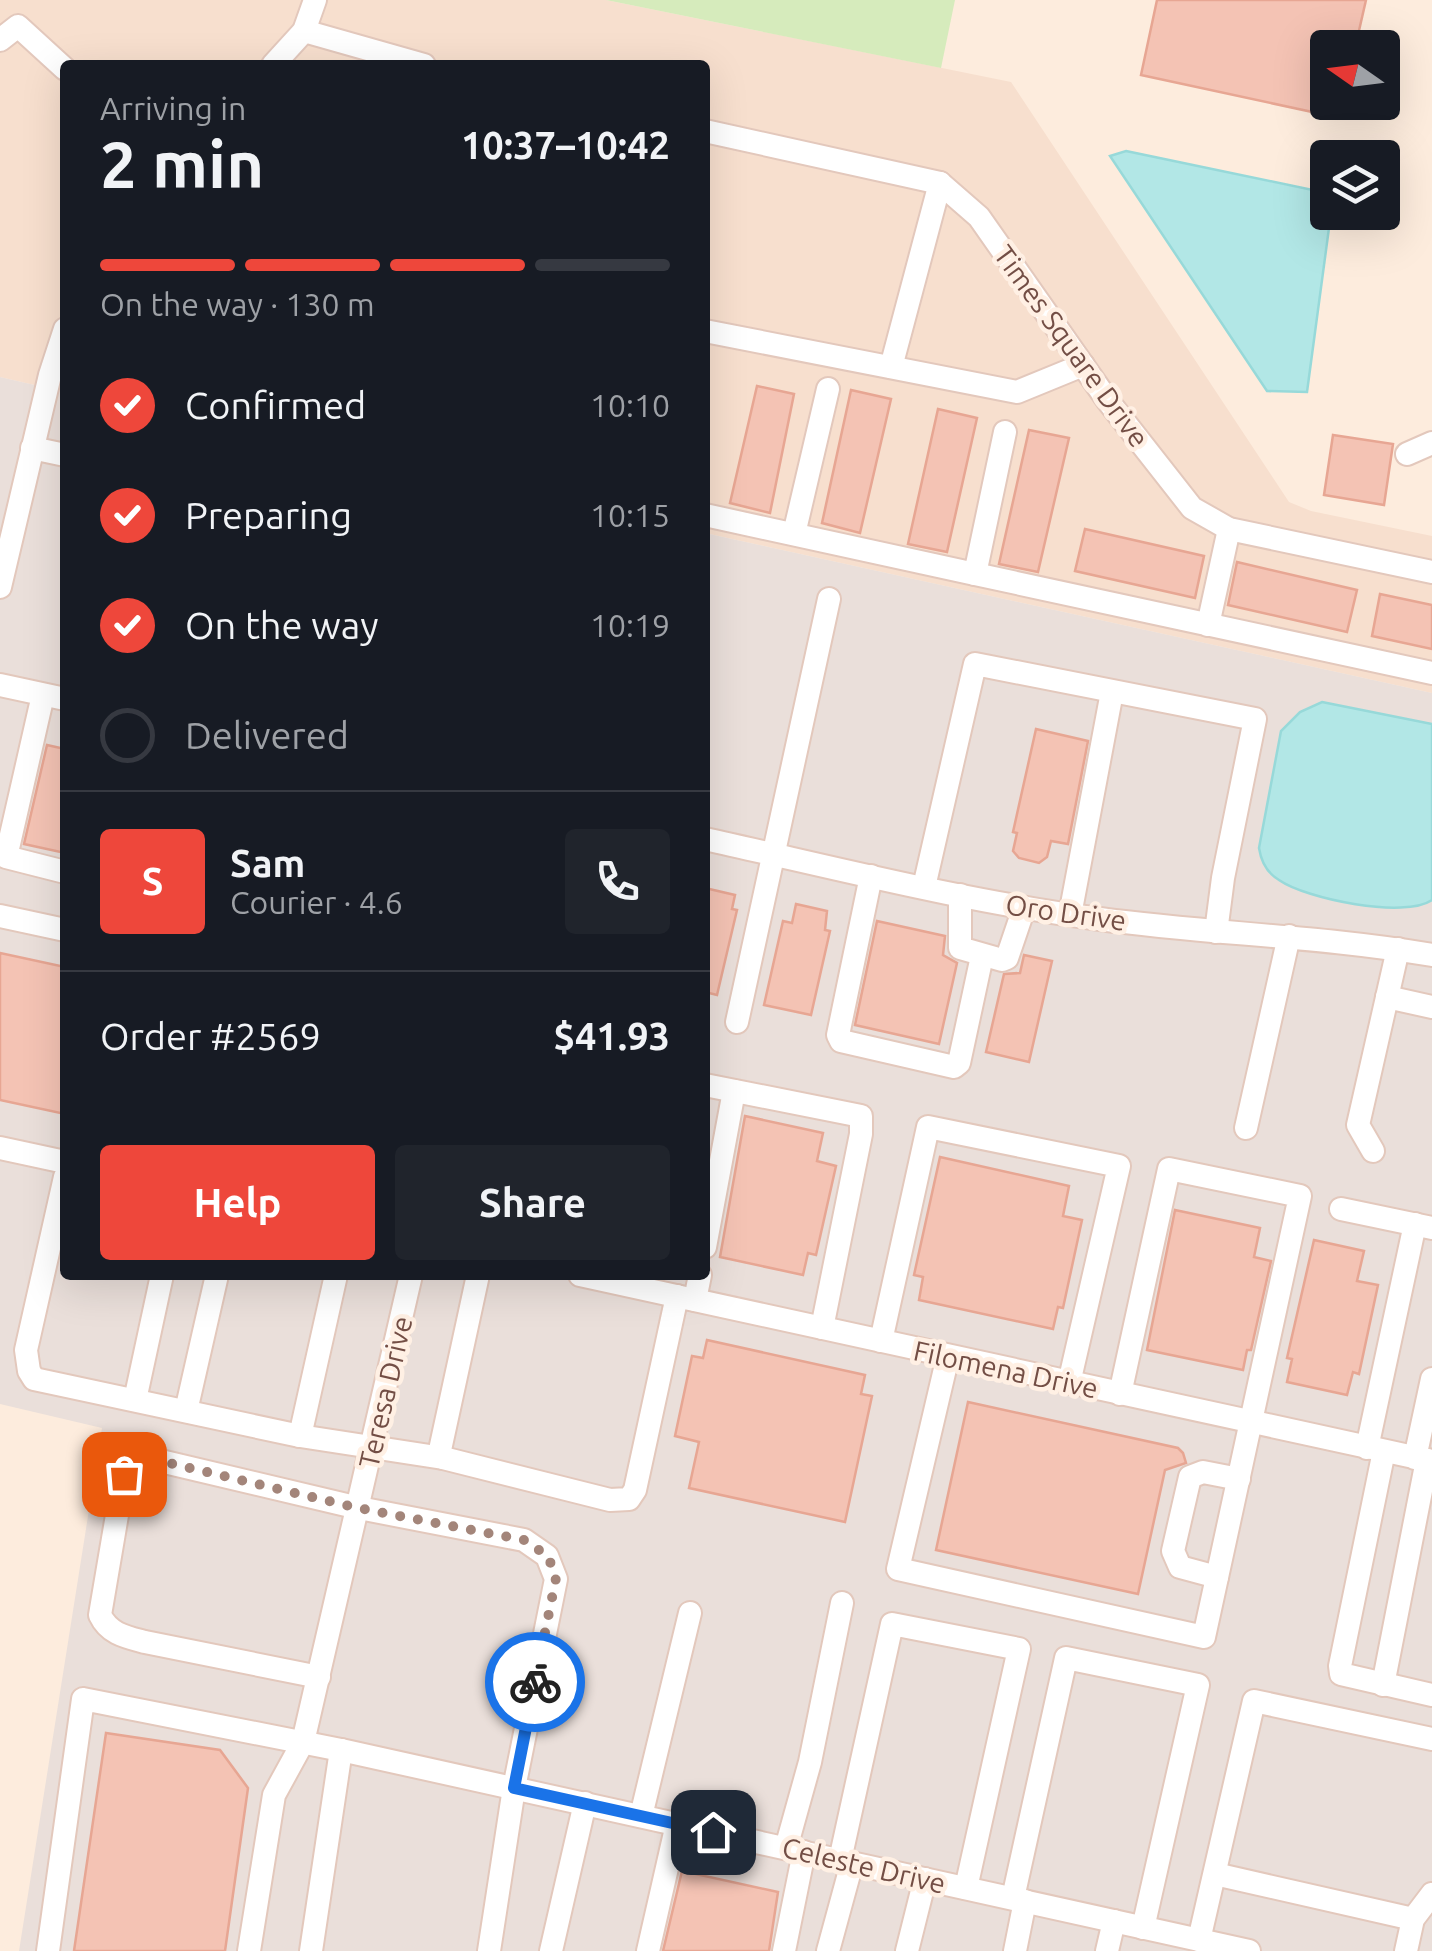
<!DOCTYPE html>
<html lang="en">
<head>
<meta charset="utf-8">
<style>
	:root { --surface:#171b24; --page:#20242c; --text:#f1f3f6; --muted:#9ea1a6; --line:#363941; --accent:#ee473b }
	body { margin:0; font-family:Ubuntu,sans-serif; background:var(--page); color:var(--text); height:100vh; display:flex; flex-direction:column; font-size:38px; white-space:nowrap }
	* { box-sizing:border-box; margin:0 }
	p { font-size:32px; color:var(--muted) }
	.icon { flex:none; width:55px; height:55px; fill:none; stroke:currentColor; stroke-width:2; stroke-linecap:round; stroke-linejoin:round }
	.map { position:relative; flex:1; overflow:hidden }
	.panel { position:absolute; left:60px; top:60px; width:650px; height:1220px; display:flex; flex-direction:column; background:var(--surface); border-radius:10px; box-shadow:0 10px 40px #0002 }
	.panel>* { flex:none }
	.needle { width:65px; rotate:284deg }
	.controls { position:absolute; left:1310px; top:30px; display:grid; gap:20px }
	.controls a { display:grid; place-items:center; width:90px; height:90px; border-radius:10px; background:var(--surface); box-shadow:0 10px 40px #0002; font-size:50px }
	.pin { position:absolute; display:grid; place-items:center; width:85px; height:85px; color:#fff; margin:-42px; border-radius:20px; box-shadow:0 5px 15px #0006 }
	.courier { position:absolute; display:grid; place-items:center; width:100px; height:100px; margin:-50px; border:8px solid #1a73e8; border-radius:50%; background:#fff; color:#222; box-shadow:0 2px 12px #0007 }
	.summary em { font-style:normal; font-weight:700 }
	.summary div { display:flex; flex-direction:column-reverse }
	.summary { display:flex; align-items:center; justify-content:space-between; height:170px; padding:0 40px }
	h1 { font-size:65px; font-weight:700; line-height:75px }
	.bar { display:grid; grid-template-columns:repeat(4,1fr); gap:15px 10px; align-content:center; height:120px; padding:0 40px }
	.bar i { height:12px; border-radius:8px; background:var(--line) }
	.bar .current { background:var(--accent) }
	.bar p { grid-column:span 4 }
	.line { display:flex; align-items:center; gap:25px; padding:0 40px; border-top:2px solid var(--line) }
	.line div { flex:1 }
	.round { display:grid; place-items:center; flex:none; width:105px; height:105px; border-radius:10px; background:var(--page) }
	ol { padding:0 40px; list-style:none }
	li { display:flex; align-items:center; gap:30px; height:110px }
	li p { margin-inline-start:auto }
	li .icon { padding:10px; border-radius:50%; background:var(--accent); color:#fff; stroke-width:4 }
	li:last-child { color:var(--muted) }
	li i { width:55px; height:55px; border:5px solid var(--line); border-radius:50% }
	.button { display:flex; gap:20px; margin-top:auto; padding:20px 40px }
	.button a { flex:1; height:115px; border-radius:10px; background:var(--accent); color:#fff; font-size:40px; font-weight:700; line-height:115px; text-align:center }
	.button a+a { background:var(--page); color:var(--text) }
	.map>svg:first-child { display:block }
	.residential { fill:#f7dfce }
	.industrial { fill:#eadfda }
	.green { fill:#d6ebbc }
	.water { fill:#b2e7e6; stroke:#97d9d9; stroke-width:2.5 }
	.building { fill:#f4c3b4; stroke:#e7a693; stroke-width:2.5 }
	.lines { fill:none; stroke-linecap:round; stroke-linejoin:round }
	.minor-casing { stroke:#e3c8bc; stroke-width:26 }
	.minor { stroke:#fff; stroke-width:22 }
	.done { stroke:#a3857a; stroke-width:10; stroke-dasharray:0 18 }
	.route { stroke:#1a73e8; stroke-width:12 }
	.labels { text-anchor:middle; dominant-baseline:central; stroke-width:9; stroke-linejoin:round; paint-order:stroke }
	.street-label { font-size:28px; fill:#734e45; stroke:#fff0e4 }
</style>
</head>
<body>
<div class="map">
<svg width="1432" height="1951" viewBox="0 0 1432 1951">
	<rect width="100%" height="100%" fill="#fdecdd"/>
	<polygon class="residential" points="0,0 606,0 1011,82 1289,502 1311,511 1432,536 1432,693 705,533 705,65 65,65 65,392 0,377"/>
	<polygon class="industrial" points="0,377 65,392 65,1275 705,1275 705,533 1432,693 1432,1951 19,1951 102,1428 0,1404"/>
	<polygon class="green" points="606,0 955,0 941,68"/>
	<g class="water">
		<polygon points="1126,151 1327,193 1328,212 1331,213 1307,392 1267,391 1110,156"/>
		<path d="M 1322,702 L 1432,724 L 1432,900 C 1405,919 1306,899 1279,880 C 1267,873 1261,861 1259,848 L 1281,731 L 1300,712 Z"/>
	</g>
	<g class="building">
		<polygon points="1157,0 1366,0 1355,48 1328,48 1328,102 1344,102 1340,118 1141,75"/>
		<polygon points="757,386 794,394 770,513 730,503"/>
		<polygon points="851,390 891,399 860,533 822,523"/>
		<polygon points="938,409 977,418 947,552 908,544"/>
		<polygon points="1029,430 1069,438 1038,572 999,564"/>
		<polygon points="1333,435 1393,444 1384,505 1324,495"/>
		<polygon points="1085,529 1204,556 1195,598 1075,571"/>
		<polygon points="1237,562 1357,590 1347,632 1228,605"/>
		<polygon points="1380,594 1432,605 1432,649 1372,636"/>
		<polygon points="1036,729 1088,741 1068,844 1051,841 1047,857 1039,863 1019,858 1013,851 1017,833 1013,832"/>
		<polygon points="47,745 65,749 65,853 24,844"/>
		<polygon points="705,888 735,895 732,909 737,910 717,995 705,992"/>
		<polygon points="796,904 827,911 825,930 830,931 811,1015 764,1005 783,921 792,923"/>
		<polygon points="877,921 945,936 943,955 957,963 939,1044 855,1025"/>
		<polygon points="0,953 65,967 65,1114 0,1100"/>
		<polygon points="1024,955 1052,961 1029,1062 986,1052 1004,974 1020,973"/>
		<polygon points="745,1116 823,1133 817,1161 836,1166 816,1255 808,1253 803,1275 720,1257"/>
		<polygon points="940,1157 1069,1186 1063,1216 1082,1220 1063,1308 1058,1307 1053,1329 919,1300 923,1277 914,1275"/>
		<polygon points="1175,1210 1260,1228 1254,1257 1271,1261 1251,1350 1247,1350 1243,1370 1147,1350"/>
		<polygon points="1314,1240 1364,1251 1357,1281 1378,1285 1359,1374 1353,1372 1347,1395 1287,1382 1292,1359 1287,1358"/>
		<polygon points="707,1340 865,1375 861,1394 872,1396 845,1522 689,1488 699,1442 675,1436 692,1356 703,1358"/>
		<polygon points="968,1402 1178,1448 1183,1453 1186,1463 1165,1470 1138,1594 936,1550"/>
		<polygon points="106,1733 220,1750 248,1788 225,1951 74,1951"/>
		<polygon points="682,1871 778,1892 769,1951 663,1951"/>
	</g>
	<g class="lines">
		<g class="minor-casing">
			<g id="minor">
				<polyline points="304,31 424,65"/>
				<polyline points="0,40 18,26 65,69"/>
				<polyline points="273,65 304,31 315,0"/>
				<polyline points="705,131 940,183 979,217 1108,401 1192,508 1229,529 1432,572"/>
				<polyline points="705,331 1017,392 1083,365"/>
				<polyline points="891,367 940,183"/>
				<polyline points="32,448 65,455"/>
				<polyline points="1407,454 1432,443"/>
				<polyline points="705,515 975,574 1005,432"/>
				<polyline points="794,534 828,389"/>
				<polyline points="975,574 1432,673"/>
				<polyline points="0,587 50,375 65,329"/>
				<polyline points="1208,625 1229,529"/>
				<polyline points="0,685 65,699"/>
				<polyline points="43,695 6,857 65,872"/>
				<path d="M 705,839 C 836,868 967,902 1100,919 C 1211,934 1322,936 1432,955"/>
				<polyline points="871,876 838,1035 841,1041 954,1067 959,1063 982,956"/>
				<polyline points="924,887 975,664 1255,719 1223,878 1216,932"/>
				<polyline points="960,895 960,948 1002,960 1007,958 1024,908"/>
				<polyline points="1070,915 1112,692"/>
				<polyline points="0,916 65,930"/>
				<polyline points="1387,997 1432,1007"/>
				<polyline points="737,1022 829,599"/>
				<polyline points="705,1085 861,1116 861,1134 822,1328"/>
				<polyline points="1246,1128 1289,936"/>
				<polyline points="0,1148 65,1162"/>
				<polyline points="1373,1151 1358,1125 1398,949"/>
				<polyline points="65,1177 26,1350 29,1371 34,1379 300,1436 443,1458"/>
				<polyline points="1341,1209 1432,1228"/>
				<polyline points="705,1247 734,1091"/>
				<polyline points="478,1275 440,1450 443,1458 610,1500 629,1499 635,1490 677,1296"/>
				<polyline points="580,1275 1432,1461"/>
				<polyline points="695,1300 700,1275"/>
				<polyline points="881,1341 928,1127 1119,1166 1069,1383"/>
				<polyline points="948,1356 898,1569 1204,1637 1300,1196 1169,1169 1120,1394"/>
				<polyline points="135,1400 162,1275"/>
				<polyline points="186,1411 217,1275"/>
				<polyline points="300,1436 336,1275"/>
				<polyline points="1367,1448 1415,1224"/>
				<polyline points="1384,1451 1340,1666 1341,1674 1432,1695"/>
				<polyline points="1415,1458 1432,1379"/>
				<polyline points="1217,1577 1180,1567 1173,1551 1190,1477 1203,1472 1239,1479"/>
				<path d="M 319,1677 L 145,1642 C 126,1637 109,1634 100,1615 L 124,1474 L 132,1463 L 152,1459 L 359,1508 L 524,1540 L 547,1556 L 556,1579 L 514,1788 L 489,1951"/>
				<polyline points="1383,1685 1427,1460"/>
				<polyline points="641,1816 690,1613"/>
				<polyline points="786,1848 810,1762 842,1603"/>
				<polyline points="840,1860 892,1624 1019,1649 966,1888"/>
				<polyline points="1215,1874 1413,1919"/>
				<polyline points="1013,1898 1066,1658 1198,1685 1143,1928"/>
				<polyline points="1199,1940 1254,1701 1432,1739"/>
				<polyline points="48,1951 83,1699 341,1750 1249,1951"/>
				<polyline points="249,1951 274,1795 303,1742 411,1275"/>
				<polyline points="311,1951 341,1750"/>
				<polyline points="551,1951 585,1803"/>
				<polyline points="648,1951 677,1824"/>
				<polyline points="784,1951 804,1852"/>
				<polyline points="828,1951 852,1863"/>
				<polyline points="907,1951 925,1879"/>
				<polyline points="1015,1951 1025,1901"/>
				<polyline points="1107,1951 1114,1921"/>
				<polyline points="1406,1951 1413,1919 1432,1894"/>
			</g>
		</g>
		<use href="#minor" class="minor"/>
	</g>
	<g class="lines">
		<polyline class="done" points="124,1474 140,1460 152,1459 358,1508 524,1540 548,1556 556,1578 535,1682"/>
		<polyline class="route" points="535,1682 514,1788 713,1832"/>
	</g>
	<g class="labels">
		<g class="street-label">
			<text transform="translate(1072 346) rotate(54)">Times Square Drive</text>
			<text transform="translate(1066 912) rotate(8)">Oro Drive</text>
			<text transform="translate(1006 1369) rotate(12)">Filomena Drive</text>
			<text transform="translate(385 1392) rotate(-77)">Teresa Drive</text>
			<text transform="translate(864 1865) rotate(13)">Celeste Drive</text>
		</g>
	</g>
</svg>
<div class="controls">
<a><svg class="needle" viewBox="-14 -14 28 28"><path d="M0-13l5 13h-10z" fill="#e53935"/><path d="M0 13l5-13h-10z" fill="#9ea1a6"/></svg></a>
<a><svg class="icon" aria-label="layers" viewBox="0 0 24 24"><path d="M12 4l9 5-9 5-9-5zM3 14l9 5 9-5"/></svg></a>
</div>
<div class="pin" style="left:124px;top:1474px;background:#ea580c"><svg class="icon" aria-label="bag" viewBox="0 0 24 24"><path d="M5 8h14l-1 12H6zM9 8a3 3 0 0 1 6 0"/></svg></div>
<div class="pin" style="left:713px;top:1832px;background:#1f2937"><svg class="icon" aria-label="home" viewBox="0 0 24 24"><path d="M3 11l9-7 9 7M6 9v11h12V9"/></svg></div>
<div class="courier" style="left:535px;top:1682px"><svg class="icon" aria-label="bike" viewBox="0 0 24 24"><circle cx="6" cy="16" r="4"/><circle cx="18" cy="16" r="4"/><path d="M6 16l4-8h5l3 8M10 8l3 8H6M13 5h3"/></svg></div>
<section class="panel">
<div class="summary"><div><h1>2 min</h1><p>Arriving in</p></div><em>10:37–10:42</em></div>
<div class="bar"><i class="current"></i><i class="current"></i><i class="current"></i><i></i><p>On the way · 130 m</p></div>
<ol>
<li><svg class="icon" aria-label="check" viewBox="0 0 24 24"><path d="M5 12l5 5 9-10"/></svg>Confirmed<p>10:10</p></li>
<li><svg class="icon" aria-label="check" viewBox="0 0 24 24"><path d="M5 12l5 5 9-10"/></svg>Preparing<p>10:15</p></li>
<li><svg class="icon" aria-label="check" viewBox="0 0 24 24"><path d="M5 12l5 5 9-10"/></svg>On the way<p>10:19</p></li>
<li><i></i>Delivered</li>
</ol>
<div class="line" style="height:180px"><b class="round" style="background:var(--accent);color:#fff">S</b><div><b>Sam</b><p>Courier · 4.6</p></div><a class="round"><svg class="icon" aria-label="phone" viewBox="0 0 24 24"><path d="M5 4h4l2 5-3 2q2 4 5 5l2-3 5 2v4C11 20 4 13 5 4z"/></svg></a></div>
<div class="line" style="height:130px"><div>Order #2569</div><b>$41.93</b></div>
<div class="button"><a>Help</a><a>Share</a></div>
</section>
</div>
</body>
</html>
